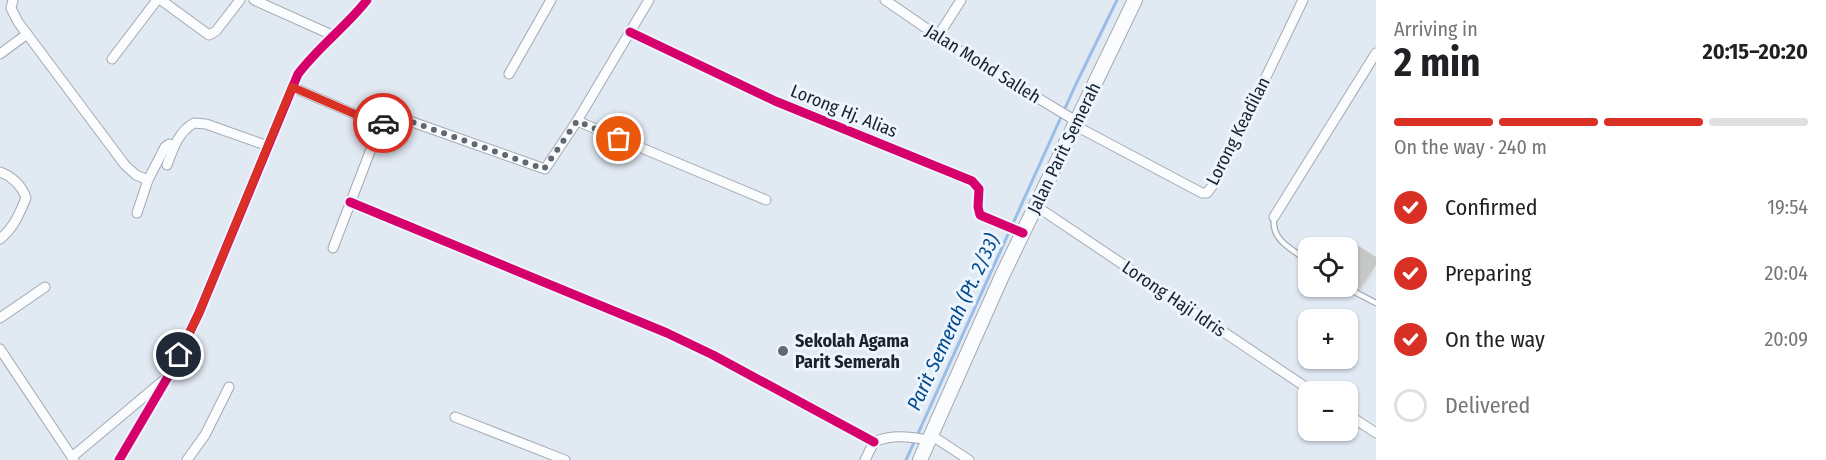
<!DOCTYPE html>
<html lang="en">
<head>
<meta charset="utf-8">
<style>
	:root { --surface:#fff; --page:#f6f6f6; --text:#202124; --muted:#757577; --line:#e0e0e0; --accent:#d93025 }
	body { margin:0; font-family:"Fira Sans Condensed",sans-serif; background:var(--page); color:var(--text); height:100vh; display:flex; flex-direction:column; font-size:22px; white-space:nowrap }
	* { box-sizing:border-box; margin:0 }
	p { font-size:20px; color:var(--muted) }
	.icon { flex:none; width:33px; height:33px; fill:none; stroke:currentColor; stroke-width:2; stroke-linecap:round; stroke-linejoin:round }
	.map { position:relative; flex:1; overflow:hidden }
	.details { display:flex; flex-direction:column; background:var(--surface); width:450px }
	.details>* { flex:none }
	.controls { position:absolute; left:1298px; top:237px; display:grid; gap:12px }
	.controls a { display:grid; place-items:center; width:60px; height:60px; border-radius:12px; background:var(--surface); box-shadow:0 2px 4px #0004; font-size:30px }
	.pin { position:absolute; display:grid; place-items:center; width:51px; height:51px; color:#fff; margin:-26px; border:3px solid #fff; border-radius:50%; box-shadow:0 2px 6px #0007 }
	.courier { position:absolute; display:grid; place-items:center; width:60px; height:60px; margin:-30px; border:4px solid #d93025; border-radius:50%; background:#fff; color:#222; box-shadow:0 2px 8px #0007 }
	.headline em { font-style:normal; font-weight:700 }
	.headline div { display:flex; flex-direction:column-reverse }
	.headline { display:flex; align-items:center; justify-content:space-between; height:102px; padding:0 18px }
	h1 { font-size:39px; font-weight:700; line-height:45px }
	.bar { display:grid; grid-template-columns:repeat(4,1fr); gap:9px 6px; align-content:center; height:72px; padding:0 18px }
	.bar i { height:8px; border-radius:4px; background:var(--line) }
	.bar .on { background:var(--accent) }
	.bar p { grid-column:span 4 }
	ol { padding:0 18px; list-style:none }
	li { display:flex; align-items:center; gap:18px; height:66px }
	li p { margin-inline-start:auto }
	li .icon { padding:6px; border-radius:50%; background:var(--accent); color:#fff; stroke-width:4 }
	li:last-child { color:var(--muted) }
	li i { width:33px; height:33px; border:3px solid var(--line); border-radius:50% }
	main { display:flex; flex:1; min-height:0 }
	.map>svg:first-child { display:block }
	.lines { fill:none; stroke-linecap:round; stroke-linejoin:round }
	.stream { stroke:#9abde8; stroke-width:3 }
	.building { fill:#c6c7c7; filter:url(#shadow) }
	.service-casing { stroke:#a3aab2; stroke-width:7 }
	.minor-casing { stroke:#a3aab2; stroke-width:11 }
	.secondary-casing { stroke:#a3aab2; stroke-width:16 }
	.service { stroke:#fafcfd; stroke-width:4.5 }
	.minor { stroke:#fafcfd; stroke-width:9 }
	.secondary { stroke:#fafcfd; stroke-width:14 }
	.cycleway-casing { stroke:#edf5fe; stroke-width:13 }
	.cycleway { stroke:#d6006c; stroke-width:9 }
	.done { stroke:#616871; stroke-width:6; stroke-dasharray:0 10.8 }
	.route { stroke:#d93025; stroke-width:8 }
	.poi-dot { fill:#616871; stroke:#edf5fe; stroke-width:2 }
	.labels { text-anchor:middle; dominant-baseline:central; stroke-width:6; stroke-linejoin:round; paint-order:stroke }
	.street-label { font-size:18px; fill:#1c222b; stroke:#edf5fe }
	.poi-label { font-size:18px; font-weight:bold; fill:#1c222b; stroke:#edf5fe; text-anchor:start }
	.water-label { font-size:20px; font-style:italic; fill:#034a8e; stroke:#edf5fe }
</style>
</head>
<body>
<main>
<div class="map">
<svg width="1376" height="460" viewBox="0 0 1376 460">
	<defs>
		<filter id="shadow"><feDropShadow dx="-5" dy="5" stdDeviation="3" flood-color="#0004"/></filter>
	</defs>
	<rect width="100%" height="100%" fill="#e1e9f3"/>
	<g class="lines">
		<polyline class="stream" points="906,460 1076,84 1117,0"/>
	</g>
	<polygon class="building" points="1351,241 1376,257 1376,265 1360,289 1347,281 1347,247"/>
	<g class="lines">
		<g class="service-casing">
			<g id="service">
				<path d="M 1274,217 C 1271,241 1291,248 1308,261"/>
				<polyline points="1343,286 1376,303"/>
			</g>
		</g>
		<g class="minor-casing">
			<g id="minor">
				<polyline points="13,0 11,8 18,22 125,165 136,175 148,180"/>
				<polyline points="161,0 209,35 216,31 240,0"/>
				<polyline points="254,0 332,35"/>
				<polyline points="885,0 955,48 1076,121"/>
				<polyline points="630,32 775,101 972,181 979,189 978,207 980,215 1023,233"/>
				<polyline points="938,36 961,0"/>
				<polyline points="0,54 27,34"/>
				<polyline points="112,59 157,0"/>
				<polyline points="509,74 551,0"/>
				<polyline points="292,87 378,124 376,136 333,248"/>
				<polyline points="577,121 766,200"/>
				<polyline points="378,124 394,119 401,118 545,169 577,121 649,0"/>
				<polyline points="1074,125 1202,193 1207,193 1216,181 1303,0"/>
				<path d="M 167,165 C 173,149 178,132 194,123 L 206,124 L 268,146"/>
				<path d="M 0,172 C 12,176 22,186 26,198 C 19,214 14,228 0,239"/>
				<polyline points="350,202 667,333 713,355 874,442"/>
				<polyline points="1036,206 1313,392"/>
				<polyline points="137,213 148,180 165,147 169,144 174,146"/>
				<polyline points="1274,217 1376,53"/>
				<polyline points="0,318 45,287"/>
				<polyline points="0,349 74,460"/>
				<polyline points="1347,414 1376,433"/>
				<polyline points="455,417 565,460"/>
				<polyline points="931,435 969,460"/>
				<polyline points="72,457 164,380"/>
				<path d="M 119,460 L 169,375 L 199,313 L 298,74 C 319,46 346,27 367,0"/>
				<polyline points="187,460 205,435 229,387"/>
				<path d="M 865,460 L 874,442 C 892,434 910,437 929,440"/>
			</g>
		</g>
		<g class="secondary-casing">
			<polyline id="secondary" points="920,460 1002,276 1135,0"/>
		</g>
		<use href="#service" class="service"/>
		<use href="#minor" class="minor"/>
		<use href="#secondary" class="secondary"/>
		<g class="cycleway-casing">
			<g id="cycleway">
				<polyline points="630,32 775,101 972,181 979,189 978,207 980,215 1023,233"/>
				<polyline points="350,202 667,333 713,355 874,442"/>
				<path d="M 119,460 L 169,375 L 199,313 L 298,74 C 319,46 346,27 367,0"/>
			</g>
		</g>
		<use href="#cycleway" class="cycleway"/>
	</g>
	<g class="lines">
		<polyline class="done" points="383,123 394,118 401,118 544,169 577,121 619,139"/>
		<polyline class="route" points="179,355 199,313 292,87 378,124 383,123"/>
	</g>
	<circle class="poi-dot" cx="783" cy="351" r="6"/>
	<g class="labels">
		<g class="street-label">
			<text transform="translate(983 64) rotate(32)">Jalan Mohd Salleh</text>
			<text transform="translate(844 111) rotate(22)">Lorong Hj. Alias</text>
			<text transform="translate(1238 131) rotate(-63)">Lorong Keadilan</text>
			<text transform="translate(1064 148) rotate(-64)">Jalan Parit Semerah</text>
			<text transform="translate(1174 299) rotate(34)">Lorong Haji Idris</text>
		</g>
		<g class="poi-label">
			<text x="795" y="341">Sekolah Agama<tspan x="795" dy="21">Parit Semerah</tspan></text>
		</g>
		<g class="water-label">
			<text transform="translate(953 322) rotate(-65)">Parit Semerah (Pt. 2/33)</text>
		</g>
	</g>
</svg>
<div class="controls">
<a><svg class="icon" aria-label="locate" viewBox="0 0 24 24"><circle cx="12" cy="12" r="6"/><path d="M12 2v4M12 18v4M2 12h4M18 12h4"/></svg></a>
<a>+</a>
<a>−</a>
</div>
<div class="pin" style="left:619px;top:139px;background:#ea580c"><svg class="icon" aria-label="bag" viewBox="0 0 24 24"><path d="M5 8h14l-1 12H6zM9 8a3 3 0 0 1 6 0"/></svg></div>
<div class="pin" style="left:179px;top:355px;background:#1f2937"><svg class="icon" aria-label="home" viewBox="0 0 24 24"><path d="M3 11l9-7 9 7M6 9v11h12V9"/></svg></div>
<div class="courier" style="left:383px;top:123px"><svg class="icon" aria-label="car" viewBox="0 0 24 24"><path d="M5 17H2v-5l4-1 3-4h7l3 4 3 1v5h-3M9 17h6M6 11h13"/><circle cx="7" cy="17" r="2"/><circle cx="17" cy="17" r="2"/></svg></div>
</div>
<section class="details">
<div class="headline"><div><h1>2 min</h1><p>Arriving in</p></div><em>20:15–20:20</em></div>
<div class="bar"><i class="on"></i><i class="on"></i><i class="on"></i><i></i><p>On the way · 240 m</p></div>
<ol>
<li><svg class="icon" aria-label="check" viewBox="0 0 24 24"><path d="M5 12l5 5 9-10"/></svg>Confirmed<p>19:54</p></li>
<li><svg class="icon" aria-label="check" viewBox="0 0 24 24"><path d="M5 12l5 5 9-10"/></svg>Preparing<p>20:04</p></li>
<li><svg class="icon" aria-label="check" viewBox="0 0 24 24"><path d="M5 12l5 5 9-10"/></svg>On the way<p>20:09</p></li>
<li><i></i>Delivered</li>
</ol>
</section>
</main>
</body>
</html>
